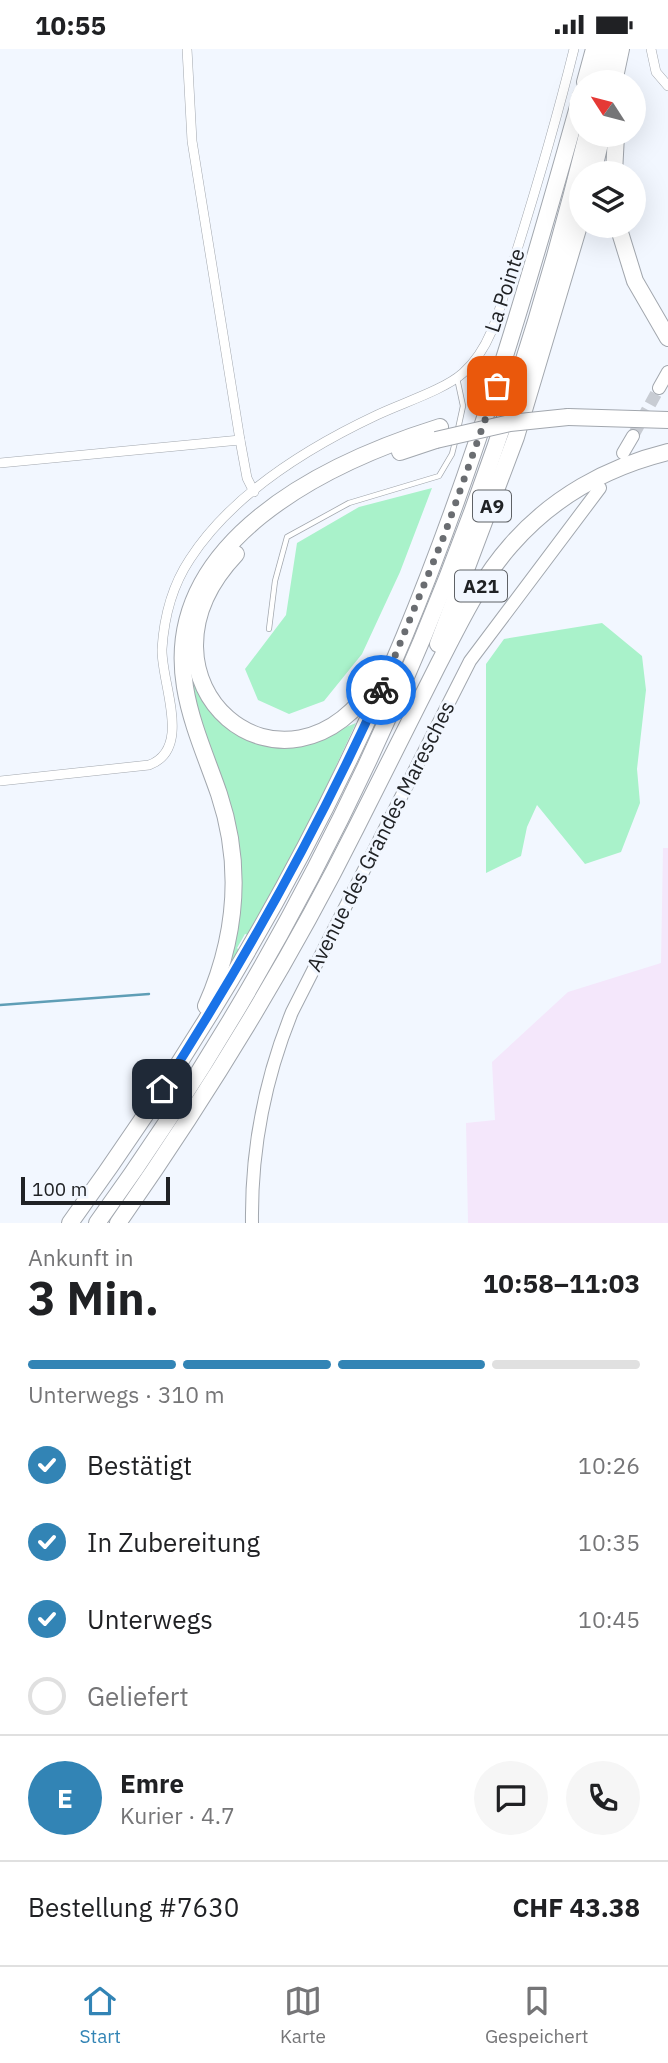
<!DOCTYPE html>
<html lang="de">
<head>
<meta charset="utf-8">
<style>
	:root { --surface:#fff; --page:#f6f6f6; --text:#202124; --muted:#757577; --line:#e0e0e0; --accent:#3284b5 }
	body { margin:0; font-family:"IBM Plex Sans",sans-serif; background:var(--page); color:var(--text); height:100vh; display:flex; flex-direction:column; font-size:26px; white-space:nowrap }
	* { box-sizing:border-box; margin:0 }
	p { font-size:23px; color:var(--muted) }
	.icon { flex:none; width:38px; height:38px; fill:none; stroke:currentColor; stroke-width:2; stroke-linecap:round; stroke-linejoin:round }
	.map { position:relative; height:1174px; overflow:hidden }
	.drawer { display:flex; flex-direction:column; background:var(--surface); flex:1 }
	.drawer>* { flex:none }
	.needle { width:46px; rotate:306deg }
	.buttons { position:absolute; left:569px; top:21px; display:grid; gap:14px }
	.buttons a { display:grid; place-items:center; width:77px; height:77px; border-radius:50%; background:var(--surface); box-shadow:0 7px 28px #0002; font-size:35px }
	.scale { position:absolute; left:21px; bottom:18px; width:149px; box-sizing:border-box; padding-left:7px; border:4px solid #202225; border-top:0; font-size:19px; line-height:24px; white-space:nowrap; color:#202225; -webkit-text-stroke:5px #f2f7ff; paint-order:stroke }
	.pin { position:absolute; display:grid; place-items:center; width:60px; height:60px; color:#fff; margin:-30px; border-radius:14px; box-shadow:0 4px 10px #0006 }
	.courier { position:absolute; display:grid; place-items:center; width:70px; height:70px; margin:-35px; border:5px solid #1a73e8; border-radius:50%; background:#fff; color:#222; box-shadow:0 2px 9px #0007 }
	.head em { font-style:normal; font-weight:700 }
	.head div { display:flex; flex-direction:column-reverse }
	.head { display:flex; align-items:center; justify-content:space-between; height:119px; padding:0 28px }
	h1 { font-size:46px; font-weight:700; line-height:52px }
	.bar { display:grid; grid-template-columns:repeat(4,1fr); gap:10px 7px; align-content:center; height:84px; padding:0 28px }
	.bar i { height:9px; border-radius:5px; background:var(--line) }
	.bar .selected { background:var(--accent) }
	.bar p { grid-column:span 4 }
	.line { display:flex; align-items:center; gap:18px; padding:0 28px; border-top:2px solid var(--line) }
	.line div { flex:1 }
	.round { display:grid; place-items:center; flex:none; width:74px; height:74px; border-radius:37px; background:var(--page) }
	ol { padding:0 28px; list-style:none }
	li { display:flex; align-items:center; gap:21px; height:77px }
	li p { margin-inline-start:auto }
	li .icon { padding:7px; border-radius:50%; background:var(--accent); color:#fff; stroke-width:4 }
	li:last-child { color:var(--muted) }
	li i { width:38px; height:38px; border:4px solid var(--line); border-radius:50% }
	.status { display:flex; justify-content:space-between; align-items:center; height:49px; padding:0 35px; background:var(--surface); direction:ltr }
	.status svg { height:19px; fill:currentColor }
	.tab-bar { display:flex; justify-content:space-around; align-items:center; height:98px; border-top:2px solid var(--line); background:var(--surface); font-size:19px; color:var(--muted) }
	.tab-bar a { display:grid; justify-items:center; gap:4px }
	.tab-bar .selected { color:var(--accent) }
	.map>svg:first-child { display:block }
	.industrial { fill:#f4e7fb }
	.green { fill:#a9f2ca }
	.lines { fill:none; stroke-linecap:round; stroke-linejoin:round }
	.stream { stroke:#5f9eb6; stroke-width:2.5 }
	.secondary-tunnel { stroke:#c8ccd3; stroke-width:12; stroke-dasharray:12 6; stroke-linecap:butt }
	.service-casing { stroke:#a2a7ae; stroke-width:6 }
	.minor-casing { stroke:#a2a7ae; stroke-width:10 }
	.secondary-casing { stroke:#a2a7ae; stroke-width:14 }
	.motorway-casing { stroke:#a2a7ae; stroke-width:18 }
	.service { stroke:#fff; stroke-width:4.5 }
	.minor { stroke:#fff; stroke-width:9 }
	.secondary { stroke:#fff; stroke-width:12 }
	.motorway { stroke:#fff; stroke-width:16 }
	.motorway-bridge-casing { stroke:#a2a7ae; stroke-width:18; stroke-linecap:butt }
	.motorway-bridge { stroke:#fff; stroke-width:16 }
	.done { stroke:#6a6d71; stroke-width:7; stroke-dasharray:0 12.6 }
	.route { stroke:#1a73e8; stroke-width:9 }
	.labels { text-anchor:middle; dominant-baseline:central; stroke-width:6; stroke-linejoin:round; paint-order:stroke }
	.shield { fill:#f2f7ff; stroke:#5f6266; stroke-width:2 }
	.shield-label { font-size:19px; font-weight:bold; fill:#202225 }
	.street-label { font-size:21px; fill:#202225; stroke:#f2f7ff }
</style>
</head>
<body>
<div class="status"><b>10:55</b><svg viewBox="0 0 49 12"><path d="M0 12V9h3v3zM5 12V6h3v6zM10 12V3h3v9zM15 12V0h3v12zM26 1h20v11H26zM47 4h2v5h-2z"/></svg></div>
<div class="map">
<svg width="668" height="1174" viewBox="0 0 668 1174">
	<rect width="100%" height="100%" fill="#f2f7ff"/>
	<polygon class="industrial" points="663,799 668,799 668,1174 468,1174 466,1074 495,1071 492,1013 568,943 661,914"/>
	<g class="green">
		<polygon points="432,439 400,523 362,605 324,652 289,665 258,651 245,620 286,566 297,494 359,458"/>
		<polygon points="602,574 642,607 646,641 637,720 640,754 621,803 585,815 537,756 527,778 521,807 486,824 486,615 504,590"/>
		<polygon points="191,621 198,640 221,671 306,694 356,674 316,760 249,886 245,885 237,899 241,903 222,936 238,865 194,653"/>
	</g>
	<g class="lines">
		<polyline class="stream" points="0,956 149,945"/>
		<polyline class="secondary-tunnel" points="633,387 659,339"/>
		<g class="service-casing">
			<g id="service">
				<polyline points="457,329 463,357 458,380"/>
				<polyline points="269,580 275,532 287,488 349,454 439,427 452,405 456,389"/>
			</g>
		</g>
		<g class="minor-casing">
			<g id="minor">
				<polyline points="187,0 192,92 240,391 247,429 254,443"/>
				<polyline points="651,0 656,23 668,37"/>
				<polyline points="0,414 240,391"/>
				<path d="M 0,732 L 149,716 C 193,700 161,634 162,600 C 164,568 172,537 190,510 C 232,445 309,398 377,366 C 402,354 444,341 463,324 C 496,295 503,244 516,204 C 537,137 557,69 574,0"/>
			</g>
		</g>
		<g class="secondary-casing">
			<g id="secondary">
				<polyline points="659,339 668,323"/>
				<polyline points="623,404 633,387"/>
				<path d="M 252,1174 C 251,1100 264,1032 292,963 L 470,612 L 600,439"/>
			</g>
		</g>
		<g class="motorway-casing">
			<g id="motorway">
				<polyline points="585,33 594,0"/>
				<polyline points="599,33 606,0"/>
				<polyline points="614,33 621,0"/>
				<polyline points="593,124 602,86"/>
				<polyline points="614,124 616,86"/>
				<polyline points="618,177 635,232 668,289"/>
				<polyline points="568,368 668,371"/>
				<polyline points="400,403 436,391"/>
				<path d="M 236,505 C 117,631 286,776 378,629"/>
				<polyline points="438,595 516,388 581,170"/>
				<path d="M 206,957 C 237,887 243,817 219,745 C 207,710 191,675 185,638 C 161,493 325,414 440,378"/>
				<path d="M 70,1174 C 202,992 317,797 404,588 C 477,412 530,230 581,47"/>
				<path d="M 97,1174 C 333,848 491,476 587,86"/>
				<path d="M 118,1174 C 206,1048 287,917 356,779 C 383,725 410,672 437,618 C 459,576 479,532 511,496 C 552,449 607,418 668,403"/>
			</g>
		</g>
		<use href="#service" class="service"/>
		<use href="#minor" class="minor"/>
		<use href="#secondary" class="secondary"/>
		<use href="#motorway" class="motorway"/>
		<g class="motorway-bridge-casing">
			<polyline id="motorway-bridge" points="436,391 510,374 568,368"/>
		</g>
		<use href="#motorway-bridge" class="motorway-bridge"/>
	</g>
	<g class="lines">
		<polyline class="done" points="381,641 444,487 497,337"/>
		<path class="route" d="M 162,1040 C 245,911 318,780 381,641"/>
	</g>
	<g class="labels">
		<g class="shield">
			<rect x="473" y="441.5" width="38" height="31" rx="5"/>
			<rect x="455" y="521.5" width="52" height="31" rx="5"/>
		</g>
		<g class="shield-label">
			<text x="492" y="457">A9</text>
			<text x="481" y="537">A21</text>
		</g>
		<g class="street-label">
			<text transform="translate(504 241) rotate(-72)">La Pointe</text>
			<text transform="translate(380 787) rotate(-63)">Avenue des Grandes Maresches</text>
		</g>
	</g>
</svg>
<div class="buttons">
<a><svg class="needle" viewBox="-14 -14 28 28"><path d="M0-13l5 13h-10z" fill="#e53935"/><path d="M0 13l5-13h-10z" fill="#757577"/></svg></a>
<a><svg class="icon" aria-label="layers" viewBox="0 0 24 24"><path d="M12 4l9 5-9 5-9-5zM3 14l9 5 9-5"/></svg></a>
</div>
<div class="scale">100 m</div>
<div class="pin" style="left:497px;top:337px;background:#ea580c"><svg class="icon" aria-label="bag" viewBox="0 0 24 24"><path d="M5 8h14l-1 12H6zM9 8a3 3 0 0 1 6 0"/></svg></div>
<div class="pin" style="left:162px;top:1040px;background:#1f2937"><svg class="icon" aria-label="home" viewBox="0 0 24 24"><path d="M3 11l9-7 9 7M6 9v11h12V9"/></svg></div>
<div class="courier" style="left:381px;top:641px"><svg class="icon" aria-label="bike" viewBox="0 0 24 24"><circle cx="6" cy="16" r="4"/><circle cx="18" cy="16" r="4"/><path d="M6 16l4-8h5l3 8M10 8l3 8H6M13 5h3"/></svg></div>
</div>
<section class="drawer">
<div class="head"><div><h1>3 Min.</h1><p>Ankunft in</p></div><em>10:58–11:03</em></div>
<div class="bar"><i class="selected"></i><i class="selected"></i><i class="selected"></i><i></i><p>Unterwegs · 310 m</p></div>
<ol>
<li><svg class="icon" aria-label="check" viewBox="0 0 24 24"><path d="M5 12l5 5 9-10"/></svg>Bestätigt<p>10:26</p></li>
<li><svg class="icon" aria-label="check" viewBox="0 0 24 24"><path d="M5 12l5 5 9-10"/></svg>In Zubereitung<p>10:35</p></li>
<li><svg class="icon" aria-label="check" viewBox="0 0 24 24"><path d="M5 12l5 5 9-10"/></svg>Unterwegs<p>10:45</p></li>
<li><i></i>Geliefert</li>
</ol>
<div class="line" style="height:126px"><b class="round" style="background:var(--accent);color:#fff">E</b><div><b>Emre</b><p>Kurier · 4.7</p></div><a class="round"><svg class="icon" aria-label="chat" viewBox="0 0 24 24"><path d="M4 5h16v11H9l-5 4z"/></svg></a><a class="round"><svg class="icon" aria-label="phone" viewBox="0 0 24 24"><path d="M5 4h4l2 5-3 2q2 4 5 5l2-3 5 2v4C11 20 4 13 5 4z"/></svg></a></div>
<div class="line" style="height:91px"><div>Bestellung #7630</div><b>CHF 43.38</b></div>
</section>
<nav class="tab-bar">
<a class="selected"><svg class="icon" aria-label="home" viewBox="0 0 24 24"><path d="M3 11l9-7 9 7M6 9v11h12V9"/></svg>Start</a>
<a><svg class="icon" aria-label="map" viewBox="0 0 24 24"><path d="M3 6l6-2 6 2 6-2v14l-6 2-6-2-6 2zM9 4v14M15 6v14"/></svg>Karte</a>
<a><svg class="icon" aria-label="saved" viewBox="0 0 24 24"><path d="M7 4h10v16l-5-4-5 4z"/></svg>Gespeichert</a>
</nav>
</body>
</html>
